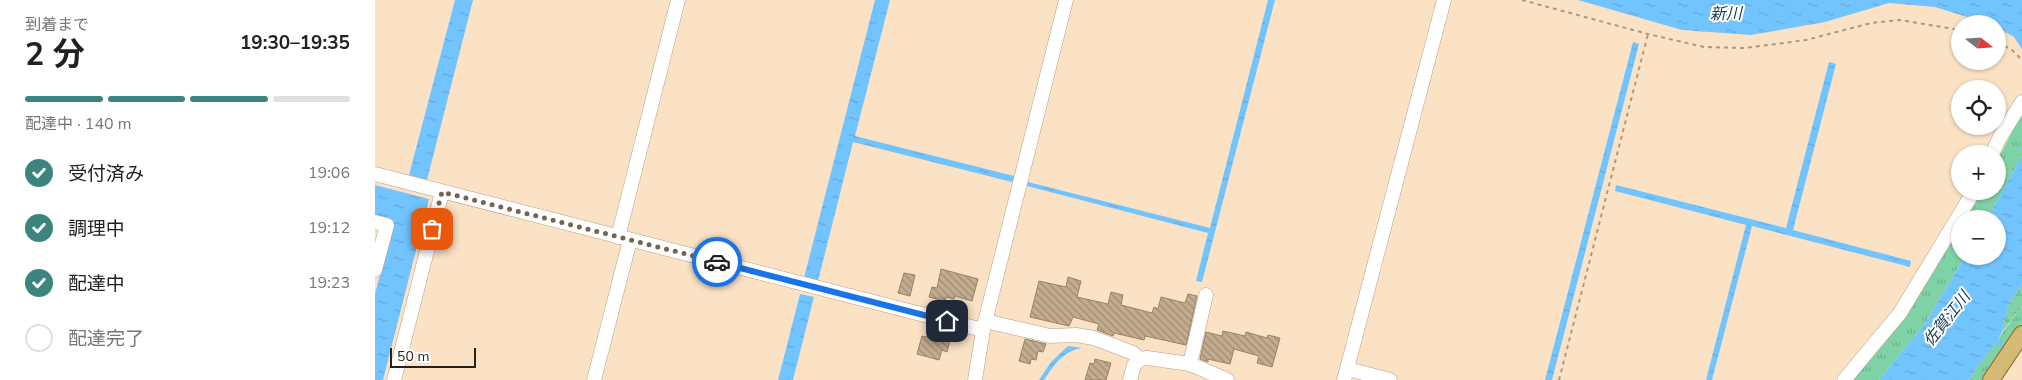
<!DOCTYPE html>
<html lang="ja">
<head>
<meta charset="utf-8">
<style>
	:root { --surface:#fff; --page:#f2f2f2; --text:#222; --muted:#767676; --line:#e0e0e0; --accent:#3c847e }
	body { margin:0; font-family:"Nunito Sans","Noto Sans JP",sans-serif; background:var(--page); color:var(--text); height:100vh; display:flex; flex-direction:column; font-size:19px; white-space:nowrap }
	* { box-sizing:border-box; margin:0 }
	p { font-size:16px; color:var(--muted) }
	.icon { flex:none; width:28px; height:28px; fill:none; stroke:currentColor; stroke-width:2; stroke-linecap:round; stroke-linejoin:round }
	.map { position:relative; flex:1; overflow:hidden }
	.sheet { display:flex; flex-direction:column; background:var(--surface); width:375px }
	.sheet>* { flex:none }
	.needle { width:32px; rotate:107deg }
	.controls { position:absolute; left:1576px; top:15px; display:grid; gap:10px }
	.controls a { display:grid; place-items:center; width:55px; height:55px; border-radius:50%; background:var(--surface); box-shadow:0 1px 4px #0004; font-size:25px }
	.scale { position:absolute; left:15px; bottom:12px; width:86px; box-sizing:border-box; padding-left:5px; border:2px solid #2a2116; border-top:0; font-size:14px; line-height:18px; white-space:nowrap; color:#2a2116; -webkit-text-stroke:4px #fff; paint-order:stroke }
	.pin { position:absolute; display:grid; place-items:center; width:42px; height:42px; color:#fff; margin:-21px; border-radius:10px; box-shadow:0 2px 8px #0006 }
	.courier { position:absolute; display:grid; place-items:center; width:50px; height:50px; margin:-25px; border:4px solid #1a73e8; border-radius:50%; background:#fff; color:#222; box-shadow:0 1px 6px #0007 }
	.headline em { font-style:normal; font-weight:700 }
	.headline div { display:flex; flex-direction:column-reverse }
	.headline { display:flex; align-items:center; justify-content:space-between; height:85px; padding:0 25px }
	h1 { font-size:32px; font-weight:700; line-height:38px }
	.bar { display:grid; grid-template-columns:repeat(4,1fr); gap:8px 5px; align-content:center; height:60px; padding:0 25px }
	.bar i { height:6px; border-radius:4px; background:var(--line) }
	.bar .on { background:var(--accent) }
	.bar p { grid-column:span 4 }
	ol { padding:0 25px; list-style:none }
	li { display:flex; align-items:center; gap:15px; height:55px }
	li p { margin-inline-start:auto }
	li .icon { padding:5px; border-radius:50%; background:var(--accent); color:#fff; stroke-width:4 }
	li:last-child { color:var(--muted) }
	li i { width:28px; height:28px; border:2px solid var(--line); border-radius:50% }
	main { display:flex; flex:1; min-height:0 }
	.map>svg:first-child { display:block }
	.grass { fill:url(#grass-tufts) }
	.wetland { fill:url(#wetland-marsh) }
	.water { fill:url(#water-ripples) }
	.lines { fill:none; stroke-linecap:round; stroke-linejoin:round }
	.stream { stroke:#72c4ff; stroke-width:4 }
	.building { fill:url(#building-back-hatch); stroke:#998267 }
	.minor-casing { stroke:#b8a084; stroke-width:15 }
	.major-casing { stroke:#876719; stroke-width:18 }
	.path { stroke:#ac9983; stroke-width:2; stroke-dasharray:4 4; stroke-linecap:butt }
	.minor { stroke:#fff; stroke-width:14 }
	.major { stroke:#d5ba76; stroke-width:16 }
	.done { stroke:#736553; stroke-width:5; stroke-dasharray:0 9 }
	.route { stroke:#1a73e8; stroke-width:6 }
	.labels { text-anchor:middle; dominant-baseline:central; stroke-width:4; stroke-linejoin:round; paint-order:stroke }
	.water-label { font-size:16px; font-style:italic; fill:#173a51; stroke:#fff }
</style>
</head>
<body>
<main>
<section class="sheet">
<div class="headline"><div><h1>2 分</h1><p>到着まで</p></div><em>19:30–19:35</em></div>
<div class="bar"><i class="on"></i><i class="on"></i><i class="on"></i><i></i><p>配達中 · 140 m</p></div>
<ol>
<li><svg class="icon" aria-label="check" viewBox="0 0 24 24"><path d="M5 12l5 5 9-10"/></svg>受付済み<p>19:06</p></li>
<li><svg class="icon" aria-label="check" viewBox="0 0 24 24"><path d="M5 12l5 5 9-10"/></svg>調理中<p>19:12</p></li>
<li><svg class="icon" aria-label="check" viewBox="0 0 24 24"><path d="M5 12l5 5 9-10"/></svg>配達中<p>19:23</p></li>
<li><i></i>配達完了</li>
</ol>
</section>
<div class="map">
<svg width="1647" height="380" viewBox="0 0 1647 380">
	<defs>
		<pattern id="grass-tufts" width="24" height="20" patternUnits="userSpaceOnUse" patternTransform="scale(1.25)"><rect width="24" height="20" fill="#7fd1a6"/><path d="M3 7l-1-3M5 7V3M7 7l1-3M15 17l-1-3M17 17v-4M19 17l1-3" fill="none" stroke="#6eb38e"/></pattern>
		<pattern id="wetland-marsh" width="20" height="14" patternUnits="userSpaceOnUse" patternTransform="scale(1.25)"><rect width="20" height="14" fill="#7fd1a6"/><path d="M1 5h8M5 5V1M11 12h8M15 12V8" fill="none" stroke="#6eb38e"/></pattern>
		<pattern id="water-ripples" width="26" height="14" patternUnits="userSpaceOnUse" patternTransform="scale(1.25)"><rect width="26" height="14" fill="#72c4ff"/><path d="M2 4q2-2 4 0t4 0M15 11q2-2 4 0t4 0" fill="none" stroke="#63a8da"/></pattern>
		<pattern id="building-back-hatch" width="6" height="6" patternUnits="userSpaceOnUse" patternTransform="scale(1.25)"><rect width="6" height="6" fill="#c4ac90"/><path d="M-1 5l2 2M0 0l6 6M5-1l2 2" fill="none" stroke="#9f8c75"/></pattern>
	</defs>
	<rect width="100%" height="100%" fill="#fbe2c5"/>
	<g class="grass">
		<polygon points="1647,113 1647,156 1612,219 1590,219 1605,191 1622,191 1623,159"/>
		<polygon points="1585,229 1585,256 1590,256 1550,324 1504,380 1474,380 1522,323"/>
		<polygon points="1647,306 1647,324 1610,380 1593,380"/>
	</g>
	<polygon class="wetland" points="1647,284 1647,306 1627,332 1634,303"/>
	<g class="water">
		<polygon points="80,0 98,0 52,180 34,175"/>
		<polygon points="500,0 515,0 480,136 639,176 637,182 478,142 443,281 429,278"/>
		<polygon points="893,0 900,0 827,282 821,281 833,233 652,186 653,182 835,228"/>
		<polygon points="1203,0 1647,0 1647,49 1639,37 1623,28 1622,24 1614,24 1560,7 1514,3 1450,22 1376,35 1307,30"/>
		<polygon points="1258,42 1264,44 1177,380 1170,380"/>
		<polygon points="1454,62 1461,64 1418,230 1536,261 1535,267 1377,226 1337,380 1331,380 1371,225 1240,191 1241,185 1411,228"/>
		<polygon points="1647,156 1647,284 1634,303 1627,332 1622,341 1593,380 1504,380 1550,324 1590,256 1622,256 1622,219 1612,219"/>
		<polygon points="0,185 54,199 8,380 0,380 0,294 19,221 0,216"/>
		<polygon points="425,294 439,297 418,380 403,380"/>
		<path d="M 693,346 L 707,348 C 688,351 679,365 669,380 L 664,380 L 676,362 Z"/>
	</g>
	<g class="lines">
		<polyline class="stream" points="1622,341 1627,345"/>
	</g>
	<g class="building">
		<polygon points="566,269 603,279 597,301 580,296 579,299 571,297 570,301 554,297 557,287 562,288"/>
		<polygon points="529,273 540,275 535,296 523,293"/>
		<polygon points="693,277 706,281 702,297 733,304 736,292 748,295 746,305 777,313 779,307 783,309 786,297 810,303 813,294 822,296 811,345 770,336 769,340 739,333 738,336 722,330 724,324 698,317 694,326 655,317 664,281 691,287"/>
		<polygon points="560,327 574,330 572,339 575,340 572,352 567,350 564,360 542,354 547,336 557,338"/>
		<polygon points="848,331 870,336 871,332 892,338 893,335 905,338 897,367 882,363 884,356 859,349 855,364 833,359 833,362 825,359 831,332 847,336"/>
		<polygon points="650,339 671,344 668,352 663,351 661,360 656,359 655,364 644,361"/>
		<polygon points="720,359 736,363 731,380 710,380 715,363 719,364"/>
	</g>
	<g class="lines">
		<g class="minor-casing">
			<g id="minor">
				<polyline points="1617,154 1625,137 1647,102"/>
				<polyline points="0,174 608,330"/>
				<polyline points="0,222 12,225 0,270"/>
				<polyline points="243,237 303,0"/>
				<polyline points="610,321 675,336 701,335 719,338 758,353 765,359"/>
				<polyline points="815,364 831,295"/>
				<polyline points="973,369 1015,380"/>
				<polyline points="19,380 67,192"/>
				<polyline points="219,380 255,240"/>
				<polyline points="600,380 608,330 691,0"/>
				<polyline points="755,380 759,365 765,359 772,358 815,364 852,380"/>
				<polyline points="969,380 1069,0"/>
				<polyline points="1469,380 1525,313 1599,191"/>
			</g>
		</g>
		<g class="major-casing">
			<polyline id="major" points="1616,380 1647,334"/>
		</g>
		<g class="path">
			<polyline points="1147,0 1273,34 1329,47 1370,48 1431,40 1496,23 1525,20 1585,30"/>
			<polyline points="1622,43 1636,49 1647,60"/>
			<polyline points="1184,380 1273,34"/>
		</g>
		<use href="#minor" class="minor"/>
		<use href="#major" class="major"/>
	</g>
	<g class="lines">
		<polyline class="done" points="57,229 67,192 342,262"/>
		<polyline class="route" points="342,262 572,321"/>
	</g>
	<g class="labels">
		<g class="water-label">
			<text transform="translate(1351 14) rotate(-1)">新川</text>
			<text transform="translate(1572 319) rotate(-52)">佐賀江川</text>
		</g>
	</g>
</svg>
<div class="controls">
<a><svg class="needle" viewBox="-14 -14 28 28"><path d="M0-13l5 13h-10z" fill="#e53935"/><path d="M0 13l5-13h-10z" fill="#767676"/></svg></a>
<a><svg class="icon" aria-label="locate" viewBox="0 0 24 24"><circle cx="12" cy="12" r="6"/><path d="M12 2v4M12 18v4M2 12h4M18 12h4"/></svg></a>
<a>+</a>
<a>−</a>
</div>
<div class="scale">50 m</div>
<div class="pin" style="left:57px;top:229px;background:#ea580c"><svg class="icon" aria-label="bag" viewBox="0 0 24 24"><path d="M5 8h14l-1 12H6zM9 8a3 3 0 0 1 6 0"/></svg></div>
<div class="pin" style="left:572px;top:321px;background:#1f2937"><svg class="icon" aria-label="home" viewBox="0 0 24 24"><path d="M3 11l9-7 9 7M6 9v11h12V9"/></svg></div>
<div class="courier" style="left:342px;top:262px"><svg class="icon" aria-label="car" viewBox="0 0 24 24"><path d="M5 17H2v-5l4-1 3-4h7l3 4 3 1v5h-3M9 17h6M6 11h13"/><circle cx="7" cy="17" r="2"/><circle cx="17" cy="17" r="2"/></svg></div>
</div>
</main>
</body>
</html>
